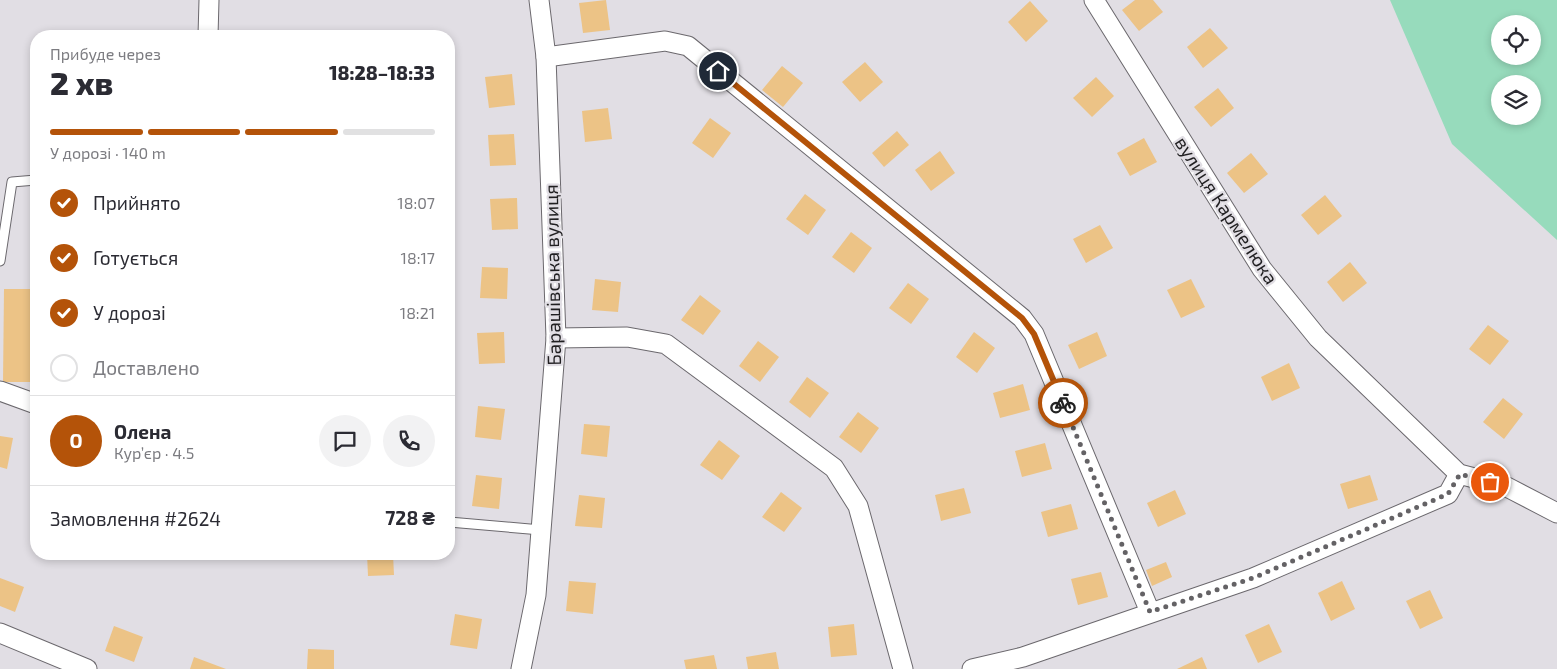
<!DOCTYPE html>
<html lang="uk">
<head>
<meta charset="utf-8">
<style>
	:root { --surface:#fff; --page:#f2f2f3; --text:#2b2b33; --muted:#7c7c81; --line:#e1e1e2; --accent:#b45309 }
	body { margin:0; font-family:"Exo 2",sans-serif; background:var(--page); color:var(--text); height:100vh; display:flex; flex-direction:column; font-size:19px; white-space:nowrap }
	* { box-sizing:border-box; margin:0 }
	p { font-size:16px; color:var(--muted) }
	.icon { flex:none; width:28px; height:28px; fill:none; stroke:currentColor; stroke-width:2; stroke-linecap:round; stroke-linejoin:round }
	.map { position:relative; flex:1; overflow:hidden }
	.sheet { position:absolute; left:30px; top:30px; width:425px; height:530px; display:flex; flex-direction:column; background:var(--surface); border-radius:20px; box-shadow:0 2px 8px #0003 }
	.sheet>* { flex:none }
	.fabs { position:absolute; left:1491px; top:15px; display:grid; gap:10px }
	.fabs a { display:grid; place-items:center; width:50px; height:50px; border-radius:50%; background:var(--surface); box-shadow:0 2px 8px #0003; font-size:25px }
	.pin { position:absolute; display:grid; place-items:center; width:42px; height:42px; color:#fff; margin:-21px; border:2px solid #fff; border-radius:50%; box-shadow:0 1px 5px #0007 }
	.courier { position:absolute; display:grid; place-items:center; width:50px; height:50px; margin:-25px; border:4px solid #b45309; border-radius:50%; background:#fff; color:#222; box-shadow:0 1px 6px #0007 }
	.overview em { font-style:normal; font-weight:800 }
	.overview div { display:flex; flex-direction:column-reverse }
	.overview { display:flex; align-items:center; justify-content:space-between; height:85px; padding:0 20px }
	h1 { font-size:32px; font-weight:800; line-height:38px }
	.bar { display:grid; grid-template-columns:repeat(4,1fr); gap:8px 5px; align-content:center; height:60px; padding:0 20px }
	.bar i { height:6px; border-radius:4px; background:var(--line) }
	.bar .on { background:var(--accent) }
	.bar p { grid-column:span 4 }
	.line { display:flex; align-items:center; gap:12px; padding:0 20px; border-top:1px solid var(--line) }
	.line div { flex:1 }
	.round { display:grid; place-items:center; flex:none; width:52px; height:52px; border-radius:26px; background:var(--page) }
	ol { padding:0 20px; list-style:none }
	li { display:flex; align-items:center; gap:15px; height:55px }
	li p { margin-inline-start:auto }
	li .icon { padding:5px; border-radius:50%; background:var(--accent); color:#fff; stroke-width:4 }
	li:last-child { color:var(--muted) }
	li i { width:28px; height:28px; border:2px solid var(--line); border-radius:50% }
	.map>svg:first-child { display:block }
	.green { fill:#97dbbc; fill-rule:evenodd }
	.building { fill:#ecc386 }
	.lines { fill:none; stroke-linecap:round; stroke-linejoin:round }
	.service-casing { stroke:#6b686d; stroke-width:11 }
	.minor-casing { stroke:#6b686d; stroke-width:21 }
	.service { stroke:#fff; stroke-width:9 }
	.minor { stroke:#fff; stroke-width:19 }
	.done { stroke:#646265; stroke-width:5; stroke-dasharray:0 9 }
	.route { stroke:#b45309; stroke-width:6 }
	.labels { text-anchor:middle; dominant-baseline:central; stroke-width:4.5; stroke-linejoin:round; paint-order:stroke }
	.street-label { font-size:19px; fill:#201f21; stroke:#e1dee4 }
</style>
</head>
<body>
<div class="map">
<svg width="1557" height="669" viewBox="0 0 1557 669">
	<rect width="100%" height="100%" fill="#e1dee4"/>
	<path class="green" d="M 1390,0 L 1557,0 L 1557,240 L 1452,144 ZM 1500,24 L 1532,24 L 1532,56 L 1500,56 ZM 1500,84 L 1532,84 L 1532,116 L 1500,116 Z"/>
	<g class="building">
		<polygon points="606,0 610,30 583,33 579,3"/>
		<polygon points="1135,0 1153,0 1163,12 1139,31 1122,10"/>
		<polygon points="1030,1 1048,21 1026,42 1008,22"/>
		<polygon points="1210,28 1228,48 1203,68 1187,47"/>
		<polygon points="865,62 883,82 860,102 842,82"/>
		<polygon points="782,66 803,83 783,107 762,90"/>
		<polygon points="512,74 515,105 489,108 485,77"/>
		<polygon points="1096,77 1114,96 1092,117 1073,98"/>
		<polygon points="1218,88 1234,108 1211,127 1194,107"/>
		<polygon points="608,108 612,139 585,142 582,111"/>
		<polygon points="710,118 731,133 713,158 692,143"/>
		<polygon points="897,131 909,145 884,167 872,153"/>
		<polygon points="514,134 516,165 490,166 488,135"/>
		<polygon points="1144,138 1157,162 1130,176 1117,153"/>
		<polygon points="940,151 955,173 931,191 915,170"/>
		<polygon points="1251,153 1268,174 1244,193 1227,173"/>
		<polygon points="805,194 826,210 808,235 786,219"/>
		<polygon points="1325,195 1342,216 1318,235 1301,215"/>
		<polygon points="517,198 518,229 492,230 490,199"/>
		<polygon points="1100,225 1113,248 1086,263 1073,239"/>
		<polygon points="851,232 872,248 854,273 832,257"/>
		<polygon points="1350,262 1367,283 1343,302 1327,282"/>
		<polygon points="482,267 508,268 507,299 480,298"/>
		<polygon points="595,279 621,282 618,312 592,310"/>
		<polygon points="1191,279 1205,307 1181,318 1167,290"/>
		<polygon points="908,283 929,299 911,324 889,308"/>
		<polygon points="4,289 36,289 36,382 3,382"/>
		<polygon points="700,295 721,311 703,335 681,320"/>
		<polygon points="1488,325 1509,341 1490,365 1469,349"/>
		<polygon points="504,332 505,363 479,364 477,333"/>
		<polygon points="974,332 995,348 977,373 956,357"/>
		<polygon points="1097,332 1107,356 1079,369 1068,345"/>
		<polygon points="758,341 779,357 760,382 739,366"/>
		<polygon points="1289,363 1300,388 1272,401 1261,377"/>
		<polygon points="807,377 829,393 810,418 789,402"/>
		<polygon points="1023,384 1030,410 1000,418 993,393"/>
		<polygon points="1503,398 1523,414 1504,439 1483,422"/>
		<polygon points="478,406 505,409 501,440 475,437"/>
		<polygon points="858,412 879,428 861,453 839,437"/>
		<polygon points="584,424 610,426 607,457 581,454"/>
		<polygon points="0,436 13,438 7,469 0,467"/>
		<polygon points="719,440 740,456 722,480 700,465"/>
		<polygon points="1045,443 1052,469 1022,477 1015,451"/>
		<polygon points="476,475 502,478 499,509 472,506"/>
		<polygon points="1370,475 1378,500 1348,509 1340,484"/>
		<polygon points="964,488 971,513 941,521 935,495"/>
		<polygon points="1175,490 1186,514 1158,527 1147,503"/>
		<polygon points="781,492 802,508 784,532 762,517"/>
		<polygon points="579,495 605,498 602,528 575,526"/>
		<polygon points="1071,504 1078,529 1048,537 1041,512"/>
		<polygon points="367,554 393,554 394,575 368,576"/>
		<polygon points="1166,562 1172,577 1152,586 1146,570"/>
		<polygon points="1101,572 1108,597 1078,605 1071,579"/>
		<polygon points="0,578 24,587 15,612 0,606"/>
		<polygon points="569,581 596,583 593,614 566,611"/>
		<polygon points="1342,581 1355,609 1331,621 1318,593"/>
		<polygon points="1430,590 1443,618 1420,629 1406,601"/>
		<polygon points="455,614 482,619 477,649 450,645"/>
		<polygon points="854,624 857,655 831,657 828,627"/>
		<polygon points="1269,624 1282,652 1258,663 1245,635"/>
		<polygon points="114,626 143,637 134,662 105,651"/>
		<polygon points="308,649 334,650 334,669 307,669"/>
		<polygon points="776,652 779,669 748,669 746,657"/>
		<polygon points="714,655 717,669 686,669 684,660"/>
		<polygon points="194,657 226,669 190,669"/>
		<polygon points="1202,657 1207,669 1177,669"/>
	</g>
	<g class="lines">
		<g class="service-casing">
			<g id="service">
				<polyline points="0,261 12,182 36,180"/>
				<polyline points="449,522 541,530"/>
			</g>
		</g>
		<g class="minor-casing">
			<g id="minor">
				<polyline points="1094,0 1262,269 1318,338 1459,474 1505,486 1557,513"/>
				<polyline points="208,36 209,0"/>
				<polyline points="546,57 665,41 688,46 1022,318 1034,334 1150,612"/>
				<polyline points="556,338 627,337 666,344 834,468 858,506 903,669"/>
				<polyline points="0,391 36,404"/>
				<polyline points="0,633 87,669"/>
				<polyline points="521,669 536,595 556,338 546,57 539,0"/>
				<polyline points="972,669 1023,657 1253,578 1448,494 1459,474"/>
			</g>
		</g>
		<use href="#service" class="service"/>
		<use href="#minor" class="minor"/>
	</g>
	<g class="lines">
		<polyline class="done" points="1063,403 1150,612 1253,578 1448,494 1460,474 1490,482"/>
		<polyline class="route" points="718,71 1022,318 1034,334 1063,403"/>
	</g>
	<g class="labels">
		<g class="street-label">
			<text transform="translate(1227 210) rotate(57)">вулиця Кармелюка</text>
			<text transform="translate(552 275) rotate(-91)">Барашівська вулиця</text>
		</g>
	</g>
</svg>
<div class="fabs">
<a><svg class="icon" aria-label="locate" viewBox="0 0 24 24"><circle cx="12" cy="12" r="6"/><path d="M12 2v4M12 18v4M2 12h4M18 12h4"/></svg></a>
<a><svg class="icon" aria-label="layers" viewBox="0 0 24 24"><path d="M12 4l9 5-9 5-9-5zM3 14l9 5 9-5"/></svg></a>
</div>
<div class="pin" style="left:1490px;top:482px;background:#ea580c"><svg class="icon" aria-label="bag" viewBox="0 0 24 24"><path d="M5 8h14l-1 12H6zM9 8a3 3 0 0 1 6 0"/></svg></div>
<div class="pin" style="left:718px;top:71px;background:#1f2937"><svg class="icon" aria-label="home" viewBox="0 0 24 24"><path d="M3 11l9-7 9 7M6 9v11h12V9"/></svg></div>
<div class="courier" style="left:1063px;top:403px"><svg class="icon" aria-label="bike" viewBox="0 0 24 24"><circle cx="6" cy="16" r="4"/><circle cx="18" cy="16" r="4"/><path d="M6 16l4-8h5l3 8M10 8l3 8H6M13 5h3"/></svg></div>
<section class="sheet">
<div class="overview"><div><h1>2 хв</h1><p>Прибуде через</p></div><em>18:28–18:33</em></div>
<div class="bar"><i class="on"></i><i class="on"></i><i class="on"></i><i></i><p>У дорозі · 140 m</p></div>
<ol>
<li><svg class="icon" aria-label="check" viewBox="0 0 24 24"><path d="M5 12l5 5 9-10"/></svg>Прийнято<p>18:07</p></li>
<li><svg class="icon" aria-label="check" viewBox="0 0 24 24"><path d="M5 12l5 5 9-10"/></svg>Готується<p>18:17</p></li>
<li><svg class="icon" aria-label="check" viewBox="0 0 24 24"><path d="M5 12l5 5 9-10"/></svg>У дорозі<p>18:21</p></li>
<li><i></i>Доставлено</li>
</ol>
<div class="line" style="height:90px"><b class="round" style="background:var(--accent);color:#fff">О</b><div><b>Олена</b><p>Кур’єр · 4.5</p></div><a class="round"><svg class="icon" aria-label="chat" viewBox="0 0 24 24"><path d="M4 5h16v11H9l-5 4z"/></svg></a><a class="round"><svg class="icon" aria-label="phone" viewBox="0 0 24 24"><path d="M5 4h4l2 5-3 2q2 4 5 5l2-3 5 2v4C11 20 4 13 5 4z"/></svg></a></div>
<div class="line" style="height:65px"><div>Замовлення #2624</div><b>728 ₴</b></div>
</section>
</div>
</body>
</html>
